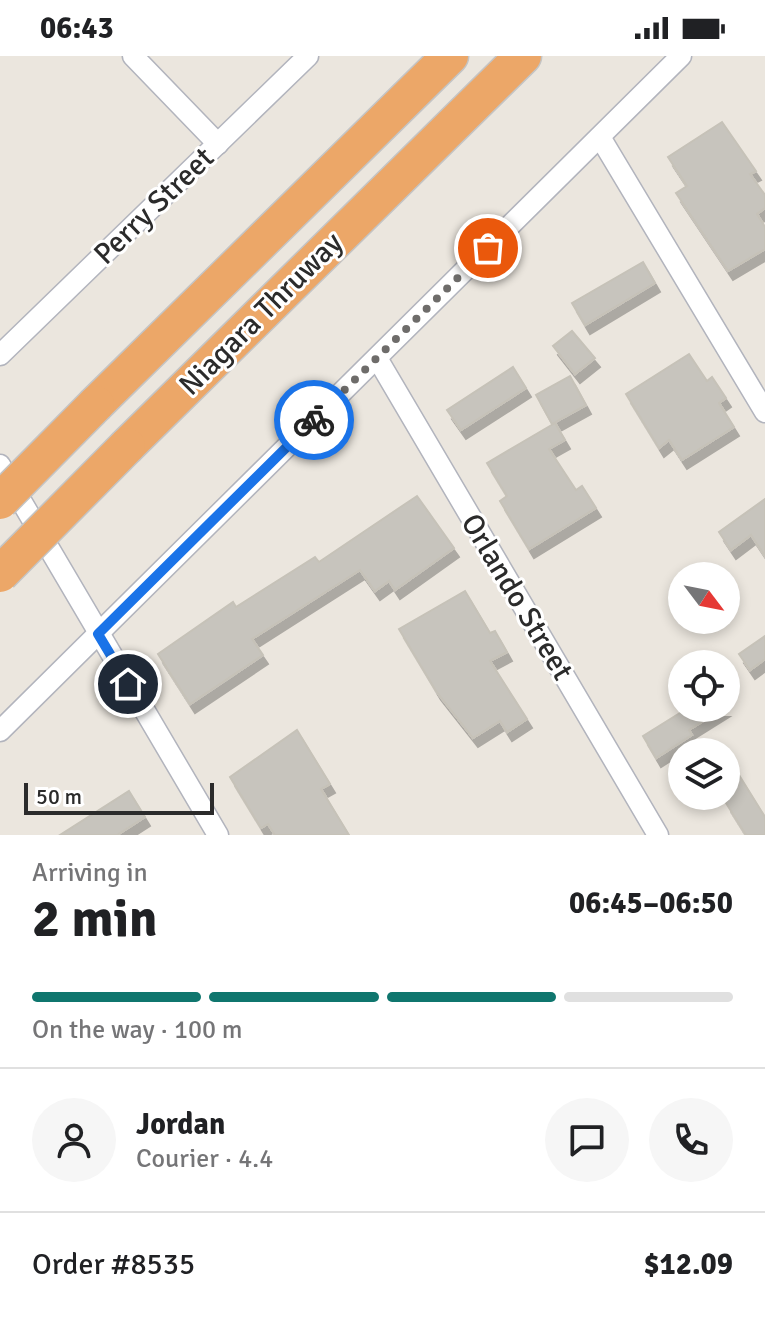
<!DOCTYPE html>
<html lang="en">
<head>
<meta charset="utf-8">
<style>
	:root { --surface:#fff; --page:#f6f6f6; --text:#202124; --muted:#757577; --line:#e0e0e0; --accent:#0f766e }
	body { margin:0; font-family:Signika,sans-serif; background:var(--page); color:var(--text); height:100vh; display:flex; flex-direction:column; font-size:30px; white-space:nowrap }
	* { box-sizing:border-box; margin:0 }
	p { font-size:26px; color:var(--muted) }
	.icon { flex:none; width:44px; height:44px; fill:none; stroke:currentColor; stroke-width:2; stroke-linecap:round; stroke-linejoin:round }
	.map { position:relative; height:779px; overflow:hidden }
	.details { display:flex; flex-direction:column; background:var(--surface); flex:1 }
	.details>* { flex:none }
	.needle { width:52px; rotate:122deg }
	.buttons { position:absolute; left:668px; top:506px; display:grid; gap:16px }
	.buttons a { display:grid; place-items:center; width:72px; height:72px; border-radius:50%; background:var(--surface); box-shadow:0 4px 12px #0003; font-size:40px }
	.scale { position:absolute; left:24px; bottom:20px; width:190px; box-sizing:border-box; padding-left:8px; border:4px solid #2b2b2b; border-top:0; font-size:22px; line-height:28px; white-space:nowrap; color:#2b2b2b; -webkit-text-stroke:6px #fff; paint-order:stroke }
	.pin { position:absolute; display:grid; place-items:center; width:68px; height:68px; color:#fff; margin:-34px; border:4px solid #fff; border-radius:50%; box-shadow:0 2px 8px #0007 }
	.courier { position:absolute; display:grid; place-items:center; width:80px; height:80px; margin:-40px; border:6px solid #1a73e8; border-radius:50%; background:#fff; color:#222; box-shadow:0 2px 10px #0007 }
	.summary em { font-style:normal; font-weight:700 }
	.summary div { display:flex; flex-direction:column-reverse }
	.summary { display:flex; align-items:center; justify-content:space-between; height:136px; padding:0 32px }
	h1 { font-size:52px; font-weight:700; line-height:60px }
	.bar { display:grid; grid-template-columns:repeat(4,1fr); gap:12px 8px; align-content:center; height:96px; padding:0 32px }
	.bar i { height:10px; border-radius:6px; background:var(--line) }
	.bar .selected { background:var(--accent) }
	.bar p { grid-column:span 4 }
	.line { display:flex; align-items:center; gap:20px; padding:0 32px; border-top:2px solid var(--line) }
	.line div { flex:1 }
	.round { display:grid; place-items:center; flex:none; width:84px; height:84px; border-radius:42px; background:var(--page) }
	.status { display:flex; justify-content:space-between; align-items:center; height:56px; padding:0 40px; background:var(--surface); direction:ltr }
	.status svg { height:22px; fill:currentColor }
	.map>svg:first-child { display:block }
	.building { fill:#c7c4bd; stroke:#c6c2b8; stroke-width:2; filter:url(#shadow) }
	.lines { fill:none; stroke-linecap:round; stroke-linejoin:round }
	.minor-casing { stroke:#b2b4bd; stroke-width:23 }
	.motorway-casing { stroke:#c4c4c4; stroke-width:39 }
	.minor { stroke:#fff; stroke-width:20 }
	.motorway { stroke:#eca768; stroke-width:36 }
	.motorway-bridge-casing { stroke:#c4c4c4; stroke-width:39; stroke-linecap:butt }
	.motorway-bridge { stroke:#eca768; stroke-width:36 }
	.done { stroke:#6e6c6a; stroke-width:8; stroke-dasharray:0 14.4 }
	.route { stroke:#1a73e8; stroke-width:10 }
	.labels { text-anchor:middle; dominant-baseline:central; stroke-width:6; stroke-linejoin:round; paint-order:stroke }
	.street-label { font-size:30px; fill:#2b2b2b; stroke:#fff }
</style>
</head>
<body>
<div class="status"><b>06:43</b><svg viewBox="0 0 49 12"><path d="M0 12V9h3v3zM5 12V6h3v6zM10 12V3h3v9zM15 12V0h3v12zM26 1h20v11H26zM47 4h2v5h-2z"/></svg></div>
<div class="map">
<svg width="765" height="779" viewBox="0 0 765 779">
	<defs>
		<filter id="shadow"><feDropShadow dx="5" dy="9" stdDeviation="0" flood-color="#0004"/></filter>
	</defs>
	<rect width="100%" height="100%" fill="#ebe6de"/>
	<g class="building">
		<polygon points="722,66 756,115 750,118 765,139 765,152 757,158 765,171 765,193 728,215 676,137 687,130 668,101"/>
		<polygon points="643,206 655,227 585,269 572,247"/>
		<polygon points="572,275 595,302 575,318 553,290"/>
		<polygon points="689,298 707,325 712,321 726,342 719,347 734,371 682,404 669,384 659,392 626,338"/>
		<polygon points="513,311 526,332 461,374 447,354"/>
		<polygon points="570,320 586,349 552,368 536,339"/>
		<polygon points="555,367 565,384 549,393 576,434 582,430 596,452 529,493 500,445 507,440 487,407"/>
		<polygon points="417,440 454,492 395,534 389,525 375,535 360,514 252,583 263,599 190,648 158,598 233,546 236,551 315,501 319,506"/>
		<polygon points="765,443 765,500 751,479 731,494 719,476"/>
		<polygon points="465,535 490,577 495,575 507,596 490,605 527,663 507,676 500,665 473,682 436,635 399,573"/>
		<polygon points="765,580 765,603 750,614 739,598"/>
		<polygon points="688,652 724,652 689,674 692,679 656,702 643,680"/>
		<polygon points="297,674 330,728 321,733 349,779 275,779 268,768 261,772 230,721"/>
		<polygon points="739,719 765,761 765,779 746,779 726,747 726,727"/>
		<polygon points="129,735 145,761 117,779 60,779"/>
	</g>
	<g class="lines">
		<g class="minor-casing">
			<g id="minor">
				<polyline points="133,0 218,88"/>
				<polyline points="600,81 765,356"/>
				<polyline points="0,299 308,0"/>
				<polyline points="377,302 658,779"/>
				<polyline points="0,409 218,779"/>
				<polyline points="0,675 681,0"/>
			</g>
		</g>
		<g class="motorway-casing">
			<g id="motorway">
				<polyline points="96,348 450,0"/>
				<polyline points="127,390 523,0"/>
			</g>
		</g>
		<use href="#minor" class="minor"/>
		<use href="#motorway" class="motorway"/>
		<g class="motorway-bridge-casing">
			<g id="motorway-bridge">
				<polyline points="0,445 96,348"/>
				<polyline points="0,518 127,390"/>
			</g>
		</g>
		<use href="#motorway-bridge" class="motorway-bridge"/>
	</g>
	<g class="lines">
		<polyline class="done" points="314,364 488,192"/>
		<polyline class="route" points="128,628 98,578 314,364"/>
	</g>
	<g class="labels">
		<g class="street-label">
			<text transform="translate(154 150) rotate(-44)">Perry Street</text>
			<text transform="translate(261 258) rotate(-45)">Niagara Thruway</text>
			<text transform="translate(517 541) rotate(59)">Orlando Street</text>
		</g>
	</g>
</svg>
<div class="buttons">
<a><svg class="needle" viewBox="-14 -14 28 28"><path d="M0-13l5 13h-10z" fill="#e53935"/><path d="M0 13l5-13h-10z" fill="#757577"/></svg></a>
<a><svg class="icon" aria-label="locate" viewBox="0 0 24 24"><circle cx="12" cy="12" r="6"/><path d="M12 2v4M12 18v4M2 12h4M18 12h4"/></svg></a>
<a><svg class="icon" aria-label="layers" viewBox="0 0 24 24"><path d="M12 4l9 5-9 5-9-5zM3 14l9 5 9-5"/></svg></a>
</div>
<div class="scale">50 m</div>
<div class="pin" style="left:488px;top:192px;background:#ea580c"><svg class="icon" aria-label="bag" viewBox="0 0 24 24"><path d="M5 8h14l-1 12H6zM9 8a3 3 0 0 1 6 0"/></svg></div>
<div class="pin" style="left:128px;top:628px;background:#1f2937"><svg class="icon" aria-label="home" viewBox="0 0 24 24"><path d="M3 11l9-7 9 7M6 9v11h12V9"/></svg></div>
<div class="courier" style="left:314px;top:364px"><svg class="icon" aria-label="bike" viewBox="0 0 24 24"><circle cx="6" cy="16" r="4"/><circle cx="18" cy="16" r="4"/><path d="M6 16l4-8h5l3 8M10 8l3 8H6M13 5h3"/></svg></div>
</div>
<section class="details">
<div class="summary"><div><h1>2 min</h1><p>Arriving in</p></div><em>06:45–06:50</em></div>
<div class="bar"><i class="selected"></i><i class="selected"></i><i class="selected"></i><i></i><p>On the way · 100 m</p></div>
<div class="line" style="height:144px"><a class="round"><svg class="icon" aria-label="person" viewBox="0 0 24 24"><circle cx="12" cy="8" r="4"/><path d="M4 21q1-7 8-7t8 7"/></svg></a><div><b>Jordan</b><p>Courier · 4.4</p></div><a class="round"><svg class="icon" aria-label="chat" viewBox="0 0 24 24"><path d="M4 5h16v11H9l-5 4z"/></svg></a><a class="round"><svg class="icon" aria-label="phone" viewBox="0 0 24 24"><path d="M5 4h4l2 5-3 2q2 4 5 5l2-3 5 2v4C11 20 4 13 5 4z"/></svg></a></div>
<div class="line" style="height:104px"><div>Order #8535</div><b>$12.09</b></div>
</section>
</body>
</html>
